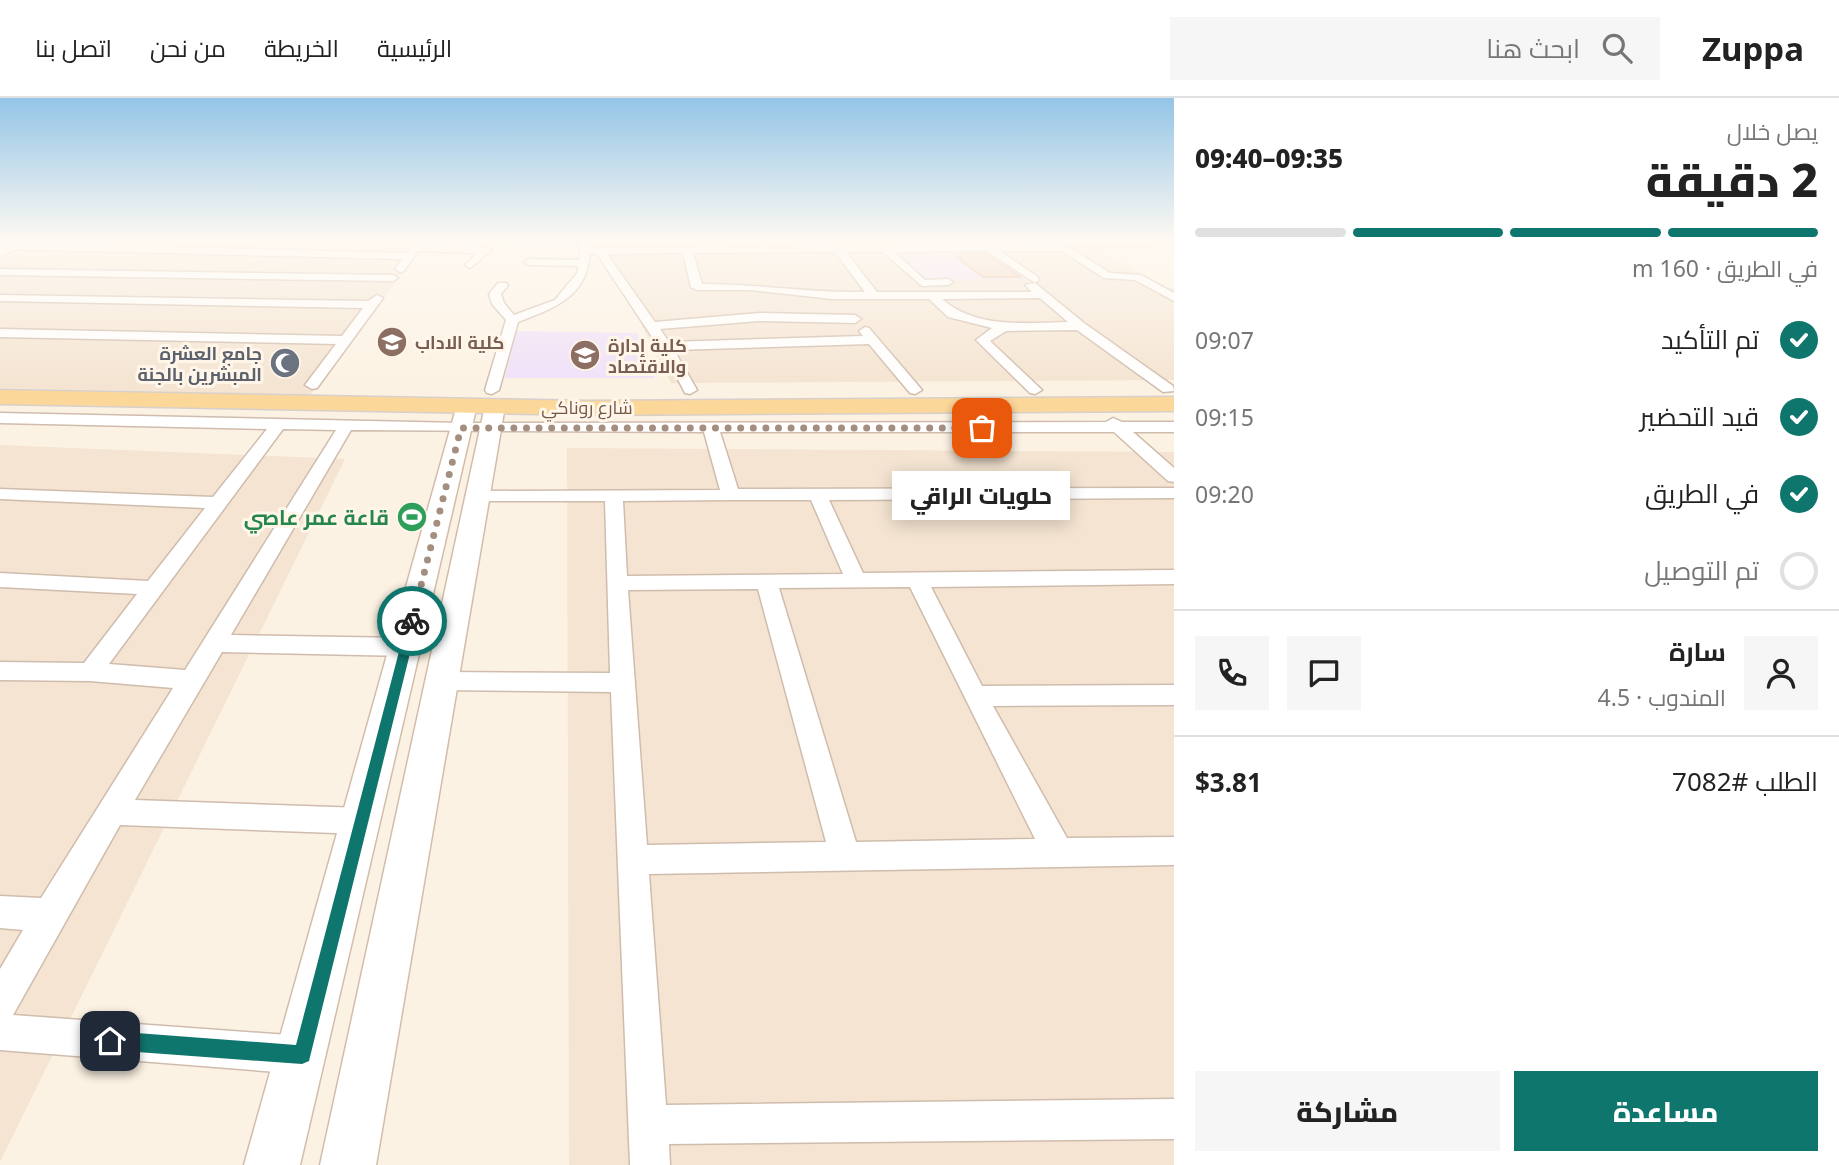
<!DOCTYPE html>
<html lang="ar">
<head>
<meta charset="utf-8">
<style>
	:root { --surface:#fff; --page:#f6f6f6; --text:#222; --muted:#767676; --line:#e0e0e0; --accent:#0f766e }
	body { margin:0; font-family:"Noto Sans",Cairo,sans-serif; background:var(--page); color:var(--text); direction:rtl; height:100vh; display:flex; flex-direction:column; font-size:26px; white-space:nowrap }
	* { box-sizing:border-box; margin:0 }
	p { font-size:23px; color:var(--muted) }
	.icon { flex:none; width:38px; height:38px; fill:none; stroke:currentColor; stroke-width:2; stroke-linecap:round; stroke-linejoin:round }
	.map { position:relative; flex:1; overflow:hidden; direction:ltr }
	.details { display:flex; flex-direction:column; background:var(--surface); width:665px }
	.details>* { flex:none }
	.pin { position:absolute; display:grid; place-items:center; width:60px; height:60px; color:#fff; margin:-30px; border-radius:14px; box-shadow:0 4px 10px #0006 }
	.courier { position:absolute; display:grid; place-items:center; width:70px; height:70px; margin:-35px; border:5px solid #0f766e; border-radius:50%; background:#fff; color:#222; box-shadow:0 2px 9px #0007 }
	.bubble { position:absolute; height:49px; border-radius:0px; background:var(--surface); box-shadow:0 4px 18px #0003; font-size:23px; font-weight:800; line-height:49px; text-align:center; direction:rtl }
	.headline em { font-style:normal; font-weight:800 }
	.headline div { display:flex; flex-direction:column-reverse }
	.headline { display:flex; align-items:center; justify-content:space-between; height:119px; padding:0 21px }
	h1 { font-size:46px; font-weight:800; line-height:52px }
	.bar { display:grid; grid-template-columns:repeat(4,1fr); gap:10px 7px; align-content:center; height:84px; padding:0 21px }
	.bar i { height:9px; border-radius:5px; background:var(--line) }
	.bar .selected { background:var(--accent) }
	.bar p { grid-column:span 4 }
	.line { display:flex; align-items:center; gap:18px; padding:0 21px; border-top:2px solid var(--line) }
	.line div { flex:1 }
	.round { display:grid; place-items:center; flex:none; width:74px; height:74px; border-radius:0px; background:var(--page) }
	ol { padding:0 21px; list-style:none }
	li { display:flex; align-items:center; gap:21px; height:77px }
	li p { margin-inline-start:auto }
	li .icon { padding:7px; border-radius:50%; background:var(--accent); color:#fff; stroke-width:4 }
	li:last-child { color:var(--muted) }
	li i { width:38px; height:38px; border:4px solid var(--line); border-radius:50% }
	.cta { display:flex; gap:14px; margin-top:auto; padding:14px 21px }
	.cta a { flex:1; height:80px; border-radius:0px; background:var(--accent); color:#fff; font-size:28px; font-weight:800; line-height:80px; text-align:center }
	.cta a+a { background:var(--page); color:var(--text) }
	header { display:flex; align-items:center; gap:42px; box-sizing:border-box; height:98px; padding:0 35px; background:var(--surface); border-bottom:2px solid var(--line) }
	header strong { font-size:33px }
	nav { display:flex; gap:38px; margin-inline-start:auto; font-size:24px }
	.search { width:490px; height:63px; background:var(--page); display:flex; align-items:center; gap:18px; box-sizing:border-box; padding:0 24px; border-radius:0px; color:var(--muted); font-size:26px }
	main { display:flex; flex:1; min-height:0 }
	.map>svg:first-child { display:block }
	.residential { fill:#f4e4d1 }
	.education { fill:#efe0f9 }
	.building { fill:#f2d0ba; stroke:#e5b69a; stroke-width:2 }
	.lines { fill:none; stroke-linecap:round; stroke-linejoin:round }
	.street-casing { stroke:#d0bcac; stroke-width:3 }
	.secondary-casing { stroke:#d3bca9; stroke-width:3 }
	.primary-casing { stroke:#d8d0cc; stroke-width:3 }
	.street { fill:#fff; fill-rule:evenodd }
	.secondary { fill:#fff; fill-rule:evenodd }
	.primary { fill:#fcd79a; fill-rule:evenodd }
	.route { fill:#0f766e }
	.done { stroke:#a48e7f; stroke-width:7; stroke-dasharray:0 12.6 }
	.labels { text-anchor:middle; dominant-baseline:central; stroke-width:6; stroke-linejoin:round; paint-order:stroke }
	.far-education-label { font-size:18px; font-weight:bold; fill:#785e54; stroke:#fff6e9; text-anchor:start }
	.far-worship-label { font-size:18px; font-weight:bold; fill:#5b616d; stroke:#fff6e9; text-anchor:end }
	.far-street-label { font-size:18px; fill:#745849; stroke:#fff6e9 }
	.leisure-label { font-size:21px; font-weight:bold; fill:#27864d; stroke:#fff6e9; text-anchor:end }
</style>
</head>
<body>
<header>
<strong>Zuppa</strong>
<div class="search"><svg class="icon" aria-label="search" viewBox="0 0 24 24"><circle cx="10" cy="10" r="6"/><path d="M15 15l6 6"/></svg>ابحث هنا</div>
<nav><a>الرئيسية</a><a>الخريطة</a><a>من نحن</a><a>اتصل بنا</a></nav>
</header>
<main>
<section class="details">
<div class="headline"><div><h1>2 دقيقة</h1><p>يصل خلال</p></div><em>09:35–09:40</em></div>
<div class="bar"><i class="selected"></i><i class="selected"></i><i class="selected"></i><i></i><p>في الطريق · 160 m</p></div>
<ol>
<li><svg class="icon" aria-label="check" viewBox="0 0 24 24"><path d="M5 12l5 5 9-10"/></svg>تم التأكيد<p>09:07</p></li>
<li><svg class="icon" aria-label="check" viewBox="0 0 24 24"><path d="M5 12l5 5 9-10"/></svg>قيد التحضير<p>09:15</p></li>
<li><svg class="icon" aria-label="check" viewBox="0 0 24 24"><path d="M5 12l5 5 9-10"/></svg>في الطريق<p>09:20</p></li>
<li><i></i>تم التوصيل</li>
</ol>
<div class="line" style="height:126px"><a class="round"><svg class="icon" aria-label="person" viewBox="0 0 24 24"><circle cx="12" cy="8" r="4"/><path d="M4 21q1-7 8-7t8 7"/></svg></a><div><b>سارة</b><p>المندوب · 4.5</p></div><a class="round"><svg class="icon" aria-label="chat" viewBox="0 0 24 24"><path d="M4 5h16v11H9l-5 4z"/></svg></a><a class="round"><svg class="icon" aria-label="phone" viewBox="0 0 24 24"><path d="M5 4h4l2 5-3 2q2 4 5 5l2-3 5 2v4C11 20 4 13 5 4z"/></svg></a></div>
<div class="line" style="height:91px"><div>الطلب #7082</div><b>$3.81</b></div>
<div class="cta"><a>مساعدة</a><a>مشاركة</a></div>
</section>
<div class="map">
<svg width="1174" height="1067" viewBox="0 0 1174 1067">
	<rect width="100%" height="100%" fill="#fcf2e3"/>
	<g class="residential">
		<polygon points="0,141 429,141 310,297 0,290"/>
		<polygon points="592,141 1172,141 1174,142 1174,151 1099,152 1166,190 1174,190 1174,282 671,285 602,150"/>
		<polygon points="0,347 345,361 0,1064"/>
		<polygon points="567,350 1174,354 1174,1067 569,1067"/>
	</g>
	<g class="education">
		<polygon points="987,152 1028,181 926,182 895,153"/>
		<polygon points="516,233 637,235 655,280 505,280"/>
	</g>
	<polygon class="building" points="959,156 986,156 1020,179 983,179 956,159 962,159"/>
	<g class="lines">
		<g class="street-casing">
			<g id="street">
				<polygon points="417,141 427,141 422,147 487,149 492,152 470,170 465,167 478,155 418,153 404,173 400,174 395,171 402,161 0,151 0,145 407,155"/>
				<path d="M 576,141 L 586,141 L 589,150 L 1053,147 L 1048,143 L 1050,141 L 1156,141 L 1158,143 L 1153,146 L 1064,146 L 1110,175 L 1141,177 L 1174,195 L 1174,203 L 1135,182 L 1104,180 L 1062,153 L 1000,153 L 1038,179 L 1038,183 L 1034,184 L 987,153 L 894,154 L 925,182 L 948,181 L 953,184 L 948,187 L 922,188 L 883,154 L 846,154 L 877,194 L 1032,194 L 1025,187 L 1035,185 L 1084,225 L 1173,288 L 1174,293 L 1163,294 L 1077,232 L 1006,233 L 990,243 L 1042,292 L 1035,296 L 1030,295 L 976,242 L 992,230 L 948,219 L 929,201 L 832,201 L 750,192 L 697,192 L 691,189 L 683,155 L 607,156 L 655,224 L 759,215 L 855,217 L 861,221 L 855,225 L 759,223 L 660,231 L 669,244 L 863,238 L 859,233 L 865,229 L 869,230 L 922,292 L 915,296 L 910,295 L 869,246 L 674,252 L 697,292 L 690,296 L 685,295 L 670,266 L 597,156 L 590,156 C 586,200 554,210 518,224 L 499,292 L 492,296 L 487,295 L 485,292 L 506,222 L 492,206 L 489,196 L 498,185 L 506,185 L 508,187 L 501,196 L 504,205 L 514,217 L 555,202 L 578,174 L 578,168 L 529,167 L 524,164 L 529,161 L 579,162 L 580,153 ZM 835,154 L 865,194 C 811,195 757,186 702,186 L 693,155 ZM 1040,200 L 1068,224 C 1026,225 976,231 942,201 Z"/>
				<polygon points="0,171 393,177 398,180 393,183 0,177"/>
				<polygon points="0,197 368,203 377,197 383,200 317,290 312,291 305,287 336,246 0,239 0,231 342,238 363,210 0,203"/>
				<path d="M 0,315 L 461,325 L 1106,324 L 1113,320 L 1122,324 L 1174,324 L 1174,334 L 1133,334 L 1174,370 L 1174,384 L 1168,383 L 1114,334 L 720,334 L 738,391 L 1174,390 L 1174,400 L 829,402 L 863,475 L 1174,472 L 1174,486 L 931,489 L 982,588 L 1174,587 L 1174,607 L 993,608 L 1067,740 L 1174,739 L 1174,767 L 649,776 L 666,1007 L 1174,1001 L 1174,1041 L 669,1046 L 670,1067 L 630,1067 L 611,594 L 441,592 L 432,590 L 429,583 L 432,576 L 441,574 L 610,575 L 605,403 L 478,403 L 469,398 L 478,393 L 720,392 L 704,334 L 351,332 L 231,537 L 406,540 L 414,543 L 418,549 L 414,555 L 406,558 L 222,554 L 135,702 L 362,710 L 372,714 L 377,723 L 372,732 L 362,736 L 120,727 L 13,917 L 302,938 L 315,944 L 321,957 L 315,970 L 302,976 L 0,952 L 0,871 L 23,832 L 0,830 L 0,798 L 41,800 L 173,590 L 90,583 L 0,582 L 0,564 L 84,565 L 137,496 L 0,489 L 0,475 L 148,483 L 205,410 L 0,401 L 0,391 L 213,399 L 267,331 L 0,325 ZM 283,331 L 336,332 L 185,572 L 109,566 ZM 731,402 L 811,402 L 843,476 L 627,478 L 623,403 ZM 910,489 L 1035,741 L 856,744 L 779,490 ZM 758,491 L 826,744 L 647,747 L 628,492 Z"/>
			</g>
		</g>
		<g class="secondary-casing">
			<g id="secondary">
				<polygon points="18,141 36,141 0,158 0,149"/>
				<polygon points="467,301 474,303 477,307 300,1067 244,1067 457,307 460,303"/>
				<polygon points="495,302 502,304 505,308 376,1067 320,1067 485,308 488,304"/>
			</g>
		</g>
		<g class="primary-casing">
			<polygon id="primary" points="0,292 588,303 1174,299 1174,313 588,317 0,306"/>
		</g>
		<use href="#street" class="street"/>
		<use href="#secondary" class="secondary"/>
		<use href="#primary" class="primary"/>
	</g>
	<linearGradient id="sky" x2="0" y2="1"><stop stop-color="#94c5e7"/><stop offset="0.49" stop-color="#fef9f2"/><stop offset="1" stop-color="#fef9f2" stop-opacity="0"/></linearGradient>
	<rect width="1174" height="290" fill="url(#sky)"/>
	<polygon class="route" points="412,519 418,523 309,963 302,966 110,952 103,949 101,943 103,936 110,933 296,947 407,523"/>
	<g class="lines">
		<polyline class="done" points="412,523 461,330 982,330"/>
	</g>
	<defs>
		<g id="university-disc" transform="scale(1.575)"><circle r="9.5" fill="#8d6e63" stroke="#fff6e9"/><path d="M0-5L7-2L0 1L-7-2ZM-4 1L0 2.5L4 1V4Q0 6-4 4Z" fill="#fff"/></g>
		<g id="mosque-disc" transform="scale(1.575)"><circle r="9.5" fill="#6b7280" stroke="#fff6e9"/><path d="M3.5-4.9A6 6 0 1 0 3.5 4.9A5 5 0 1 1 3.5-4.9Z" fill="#fff"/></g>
		<g id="stadium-disc" transform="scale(1.575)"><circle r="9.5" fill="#2e9e5b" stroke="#fff6e9"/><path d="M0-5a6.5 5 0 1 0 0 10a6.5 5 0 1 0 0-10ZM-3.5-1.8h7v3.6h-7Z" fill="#fff"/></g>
	</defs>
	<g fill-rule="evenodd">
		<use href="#university-disc" x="392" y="244"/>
		<use href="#university-disc" x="585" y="257"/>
		<use href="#mosque-disc" x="285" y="265"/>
		<use href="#stadium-disc" x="412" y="419"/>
	</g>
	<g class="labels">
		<g class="far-education-label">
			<text x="415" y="244">كلية الاداب</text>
			<text x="608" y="247">كلية إدارة<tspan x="608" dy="21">والاقتصاد</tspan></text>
		</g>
		<g class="far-worship-label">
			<text x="262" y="255">جامع العشرة<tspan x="262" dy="21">المبشرين بالجنة</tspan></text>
		</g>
		<g class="far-street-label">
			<text x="587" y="309">شارع روناكي</text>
		</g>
		<g class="leisure-label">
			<text x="389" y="419">قاعة عمر عاصي</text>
		</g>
	</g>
</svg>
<div class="pin" style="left:982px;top:330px;background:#ea580c"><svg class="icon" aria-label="bag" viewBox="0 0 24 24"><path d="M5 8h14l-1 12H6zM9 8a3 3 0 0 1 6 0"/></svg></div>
<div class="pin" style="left:110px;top:943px;background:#1f2937"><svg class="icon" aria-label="home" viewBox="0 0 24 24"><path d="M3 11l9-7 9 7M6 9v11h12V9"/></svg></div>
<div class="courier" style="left:412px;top:523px"><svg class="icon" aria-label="bike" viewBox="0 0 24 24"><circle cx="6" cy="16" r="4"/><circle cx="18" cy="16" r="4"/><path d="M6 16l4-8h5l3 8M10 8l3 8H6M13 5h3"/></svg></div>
<div class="bubble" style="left:892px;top:373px;width:178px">حلويات الراقي</div>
</div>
</main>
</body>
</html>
